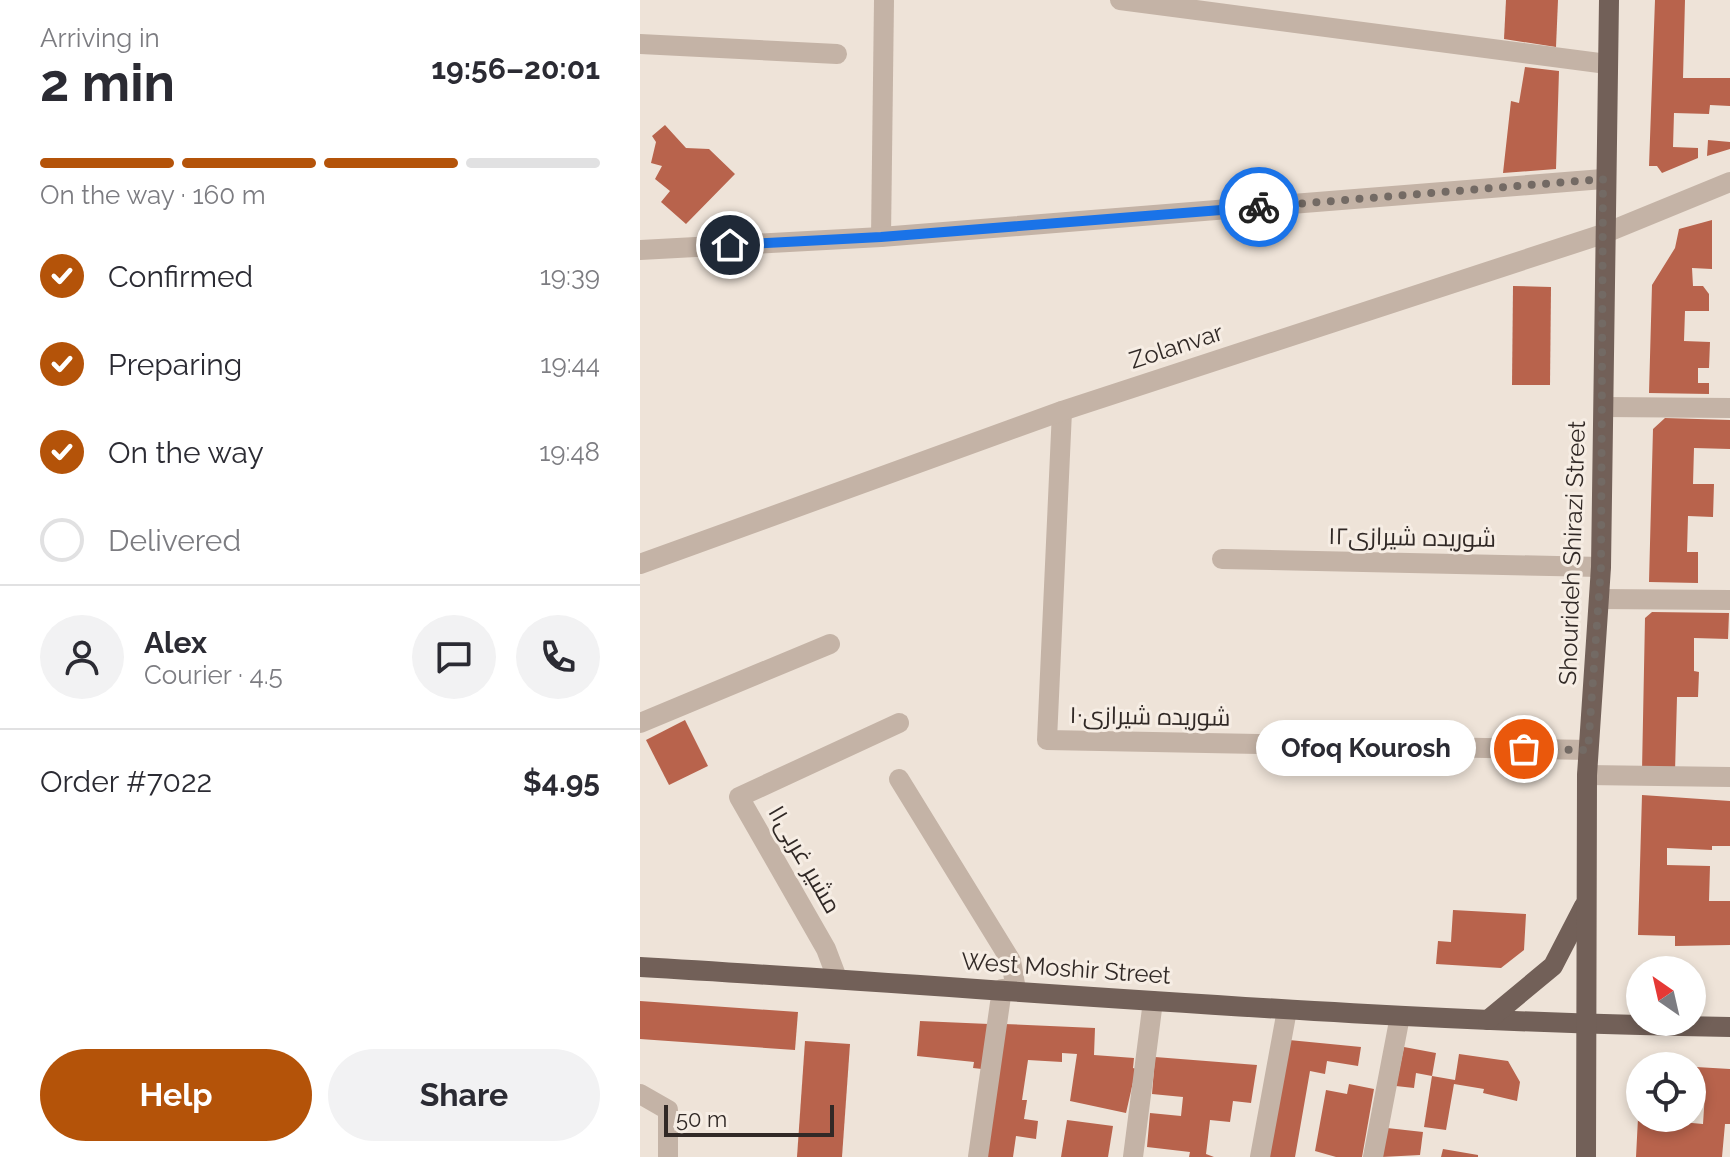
<!DOCTYPE html>
<html lang="en">
<head>
<meta charset="utf-8">
<style>
	:root { --surface:#fff; --page:#f2f2f3; --text:#2b2b33; --muted:#7c7c81; --line:#e1e1e2; --accent:#b45309 }
	body { margin:0; font-family:Raleway,Cairo,sans-serif; background:var(--page); color:var(--text); height:100vh; display:flex; flex-direction:column; font-size:30px; white-space:nowrap }
	* { box-sizing:border-box; margin:0 }
	p { font-size:26px; color:var(--muted) }
	.icon { flex:none; width:44px; height:44px; fill:none; stroke:currentColor; stroke-width:2; stroke-linecap:round; stroke-linejoin:round }
	.map { position:relative; flex:1; overflow:hidden }
	.details { display:flex; flex-direction:column; background:var(--surface); width:640px }
	.details>* { flex:none }
	.needle { width:52px; rotate:326deg }
	.controls { position:absolute; left:986px; top:956px; display:grid; gap:16px }
	.controls a { display:grid; place-items:center; width:80px; height:80px; border-radius:50%; background:var(--surface); box-shadow:0 4px 12px #0003; font-size:40px }
	.scale { position:absolute; left:24px; bottom:20px; width:170px; box-sizing:border-box; padding-left:8px; border:4px solid #312926; border-top:0; font-size:22px; line-height:28px; white-space:nowrap; color:#312926; -webkit-text-stroke:6px #f6ede4; paint-order:stroke }
	.pin { position:absolute; display:grid; place-items:center; width:68px; height:68px; color:#fff; margin:-34px; border:4px solid #fff; border-radius:50%; box-shadow:0 2px 8px #0007 }
	.courier { position:absolute; display:grid; place-items:center; width:80px; height:80px; margin:-40px; border:6px solid #1a73e8; border-radius:50%; background:#fff; color:#222; box-shadow:0 2px 10px #0007 }
	.bubble { position:absolute; height:56px; border-radius:28px; background:var(--surface); box-shadow:0 4px 12px #0003; font-size:26px; font-weight:700; line-height:56px; text-align:center }
	.headline em { font-style:normal; font-weight:700 }
	.headline div { display:flex; flex-direction:column-reverse }
	.headline { display:flex; align-items:center; justify-content:space-between; height:136px; padding:0 40px }
	h1 { font-size:52px; font-weight:700; line-height:60px }
	.bar { display:grid; grid-template-columns:repeat(4,1fr); gap:12px 8px; align-content:center; height:96px; padding:0 40px }
	.bar i { height:10px; border-radius:6px; background:var(--line) }
	.bar .selected { background:var(--accent) }
	.bar p { grid-column:span 4 }
	.line { display:flex; align-items:center; gap:20px; padding:0 40px; border-top:2px solid var(--line) }
	.line div { flex:1 }
	.round { display:grid; place-items:center; flex:none; width:84px; height:84px; border-radius:42px; background:var(--page) }
	ol { padding:0 40px; list-style:none }
	li { display:flex; align-items:center; gap:24px; height:88px }
	li p { margin-inline-start:auto }
	li .icon { padding:8px; border-radius:50%; background:var(--accent); color:#fff; stroke-width:4 }
	li:last-child { color:var(--muted) }
	li i { width:44px; height:44px; border:4px solid var(--line); border-radius:50% }
	.action { display:flex; gap:16px; margin-top:auto; padding:16px 40px }
	.action a { flex:1; height:92px; border-radius:48px; background:var(--accent); color:#fff; font-size:32px; font-weight:700; line-height:92px; text-align:center }
	.action a+a { background:var(--page); color:var(--text) }
	main { display:flex; flex:1; min-height:0 }
	.map>svg:first-child { display:block }
	.building { fill:#b8634c }
	.lines { fill:none; stroke-linecap:round; stroke-linejoin:round }
	.minor { stroke:#c4b3a6; stroke-width:20 }
	.major { stroke:#726058; stroke-width:20 }
	.done { stroke:#736a64; stroke-width:8; stroke-dasharray:0 14.4 }
	.route { stroke:#1a73e8; stroke-width:10 }
	.labels { text-anchor:middle; dominant-baseline:central; stroke-width:6; stroke-linejoin:round; paint-order:stroke }
	.street-label { font-size:24px; fill:#312926; stroke:#f6ede4 }
</style>
</head>
<body>
<main>
<section class="details">
<div class="headline"><div><h1>2 min</h1><p>Arriving in</p></div><em>19:56–20:01</em></div>
<div class="bar"><i class="selected"></i><i class="selected"></i><i class="selected"></i><i></i><p>On the way · 160 m</p></div>
<ol>
<li><svg class="icon" aria-label="check" viewBox="0 0 24 24"><path d="M5 12l5 5 9-10"/></svg>Confirmed<p>19:39</p></li>
<li><svg class="icon" aria-label="check" viewBox="0 0 24 24"><path d="M5 12l5 5 9-10"/></svg>Preparing<p>19:44</p></li>
<li><svg class="icon" aria-label="check" viewBox="0 0 24 24"><path d="M5 12l5 5 9-10"/></svg>On the way<p>19:48</p></li>
<li><i></i>Delivered</li>
</ol>
<div class="line" style="height:144px"><a class="round"><svg class="icon" aria-label="person" viewBox="0 0 24 24"><circle cx="12" cy="8" r="4"/><path d="M4 21q1-7 8-7t8 7"/></svg></a><div><b>Alex</b><p>Courier · 4.5</p></div><a class="round"><svg class="icon" aria-label="chat" viewBox="0 0 24 24"><path d="M4 5h16v11H9l-5 4z"/></svg></a><a class="round"><svg class="icon" aria-label="phone" viewBox="0 0 24 24"><path d="M5 4h4l2 5-3 2q2 4 5 5l2-3 5 2v4C11 20 4 13 5 4z"/></svg></a></div>
<div class="line" style="height:104px"><div>Order #7022</div><b>$4.95</b></div>
<div class="action"><a>Help</a><a>Share</a></div>
</section>
<div class="map">
<svg width="1090" height="1157" viewBox="0 0 1090 1157">
	<rect width="100%" height="100%" fill="#eee3d8"/>
	<g class="building">
		<polygon points="866,0 918,0 916,47 864,39"/>
		<polygon points="1015,0 1045,0 1043,78 1090,78 1090,106 1070,105 1069,114 1034,113 1033,147 1058,148 1058,158 1022,173 1017,166 1009,166"/>
		<polygon points="885,67 919,71 916,169 863,173 871,101 879,103"/>
		<polygon points="25,125 46,148 69,149 95,174 46,224 21,202 30,191 15,179 22,166 11,163 16,142 12,136"/>
		<polygon points="1068,140 1090,142 1090,149 1067,156"/>
		<polygon points="1072,220 1072,269 1052,268 1053,286 1063,286 1069,294 1069,311 1045,311 1044,341 1070,342 1069,368 1058,368 1058,383 1069,383 1069,394 1009,393 1012,285 1035,248 1039,229"/>
		<polygon points="873,286 911,287 910,385 872,385"/>
		<polygon points="1025,418 1090,420 1090,449 1054,448 1053,484 1074,484 1073,517 1048,516 1047,552 1058,552 1058,583 1009,582 1013,429"/>
		<polygon points="1012,612 1089,613 1088,639 1054,638 1054,671 1059,672 1058,697 1037,697 1035,772 1002,771 1005,618"/>
		<polygon points="45,720 68,766 29,785 6,740"/>
		<polygon points="1002,795 1090,801 1090,846 1072,846 1072,850 1027,848 1027,865 1070,866 1069,901 1090,901 1090,945 1035,946 1035,936 998,935"/>
		<polygon points="813,910 886,914 884,950 861,968 796,964 798,941 811,942"/>
		<polygon points="0,1001 158,1012 155,1050 0,1039"/>
		<polygon points="280,1021 349,1024 342,1069 333,1068 334,1062 277,1056"/>
		<polygon points="364,1024 455,1028 454,1055 494,1058 493,1068 496,1069 486,1113 430,1101 437,1054 422,1053 422,1062 388,1060 382,1100 387,1100 384,1119 398,1121 396,1139 376,1136 373,1157 347,1157"/>
		<polygon points="649,1040 721,1047 718,1066 687,1061 685,1074 670,1071 655,1157 629,1157"/>
		<polygon points="165,1041 210,1044 202,1157 157,1157"/>
		<polygon points="764,1047 796,1053 792,1076 776,1073 774,1088 756,1086"/>
		<polygon points="819,1054 868,1061 880,1082 877,1101 843,1093 844,1089 814,1084 806,1130 784,1127 792,1076 815,1080"/>
		<polygon points="515,1057 617,1065 611,1103 593,1101 590,1122 570,1120 566,1154 574,1157 549,1157 550,1152 507,1147 510,1113 541,1116 543,1097 512,1094"/>
		<polygon points="1056,1067 1090,1069 1090,1124 1085,1124 1082,1157 996,1157 998,1118 1063,1124 1065,1093 1052,1093 1052,1071"/>
		<polygon points="709,1084 734,1089 722,1157 696,1157 675,1151 686,1090 707,1094"/>
		<polygon points="427,1120 473,1126 468,1157 421,1157"/>
		<polygon points="747,1128 783,1132 780,1155 742,1157"/>
		<polygon points="803,1149 838,1155 838,1157 801,1157"/>
	</g>
	<g class="lines">
		<g class="minor">
			<polyline points="480,0 967,64"/>
			<polyline points="0,44 197,54"/>
			<polyline points="241,237 244,0"/>
			<polyline points="0,250 241,237 963,179"/>
			<polyline points="964,407 1090,408"/>
			<polyline points="422,411 407,740 948,750"/>
			<polyline points="582,559 961,567"/>
			<polyline points="0,564 422,411 963,234 1090,182"/>
			<polyline points="959,599 1090,600"/>
			<polyline points="0,723 190,644"/>
			<polyline points="947,775 1090,777"/>
			<polyline points="259,779 371,961 376,990"/>
			<polyline points="197,978 186,949 99,797 259,723"/>
			<polyline points="0,1094 28,1110 28,1157"/>
			<polyline points="338,1157 362,989"/>
			<polyline points="493,1157 513,1001"/>
			<polyline points="620,1157 647,1010"/>
			<polyline points="733,1157 760,1016"/>
		</g>
		<g class="major">
			<path d="M 0,967 C 363,988 726,1022 1090,1027"/>
			<polyline points="848,1020 913,966 944,906"/>
			<polyline points="946,1157 947,775 961,567 969,0"/>
		</g>
	</g>
	<g class="lines">
		<polyline class="done" points="619,207 963,179 961,567 948,750 884,749"/>
		<polyline class="route" points="90,245 241,237 619,207"/>
	</g>
	<g class="labels">
		<g class="street-label">
			<text transform="translate(536 346) rotate(-18)">Zolanvar</text>
			<text transform="translate(772 537) rotate(1)">شوریده شیرازی۱۲</text>
			<text transform="translate(932 553) rotate(-88)">Shourideh Shirazi Street</text>
			<text transform="translate(510 716) rotate(1)">۱۰شوریده شیرازی</text>
			<text transform="translate(165 859) rotate(60)">مشیر غربی۱۱</text>
			<text transform="translate(426 968) rotate(4)">West Moshir Street</text>
		</g>
	</g>
</svg>
<div class="controls">
<a><svg class="needle" viewBox="-14 -14 28 28"><path d="M0-13l5 13h-10z" fill="#e53935"/><path d="M0 13l5-13h-10z" fill="#7c7c81"/></svg></a>
<a><svg class="icon" aria-label="locate" viewBox="0 0 24 24"><circle cx="12" cy="12" r="6"/><path d="M12 2v4M12 18v4M2 12h4M18 12h4"/></svg></a>
</div>
<div class="scale">50 m</div>
<div class="pin" style="left:884px;top:749px;background:#ea580c"><svg class="icon" aria-label="bag" viewBox="0 0 24 24"><path d="M5 8h14l-1 12H6zM9 8a3 3 0 0 1 6 0"/></svg></div>
<div class="pin" style="left:90px;top:245px;background:#1f2937"><svg class="icon" aria-label="home" viewBox="0 0 24 24"><path d="M3 11l9-7 9 7M6 9v11h12V9"/></svg></div>
<div class="courier" style="left:619px;top:207px"><svg class="icon" aria-label="bike" viewBox="0 0 24 24"><circle cx="6" cy="16" r="4"/><circle cx="18" cy="16" r="4"/><path d="M6 16l4-8h5l3 8M10 8l3 8H6M13 5h3"/></svg></div>
<div class="bubble" style="left:616px;top:720px;width:220px">Ofoq Kourosh</div>
</div>
</main>
</body>
</html>
